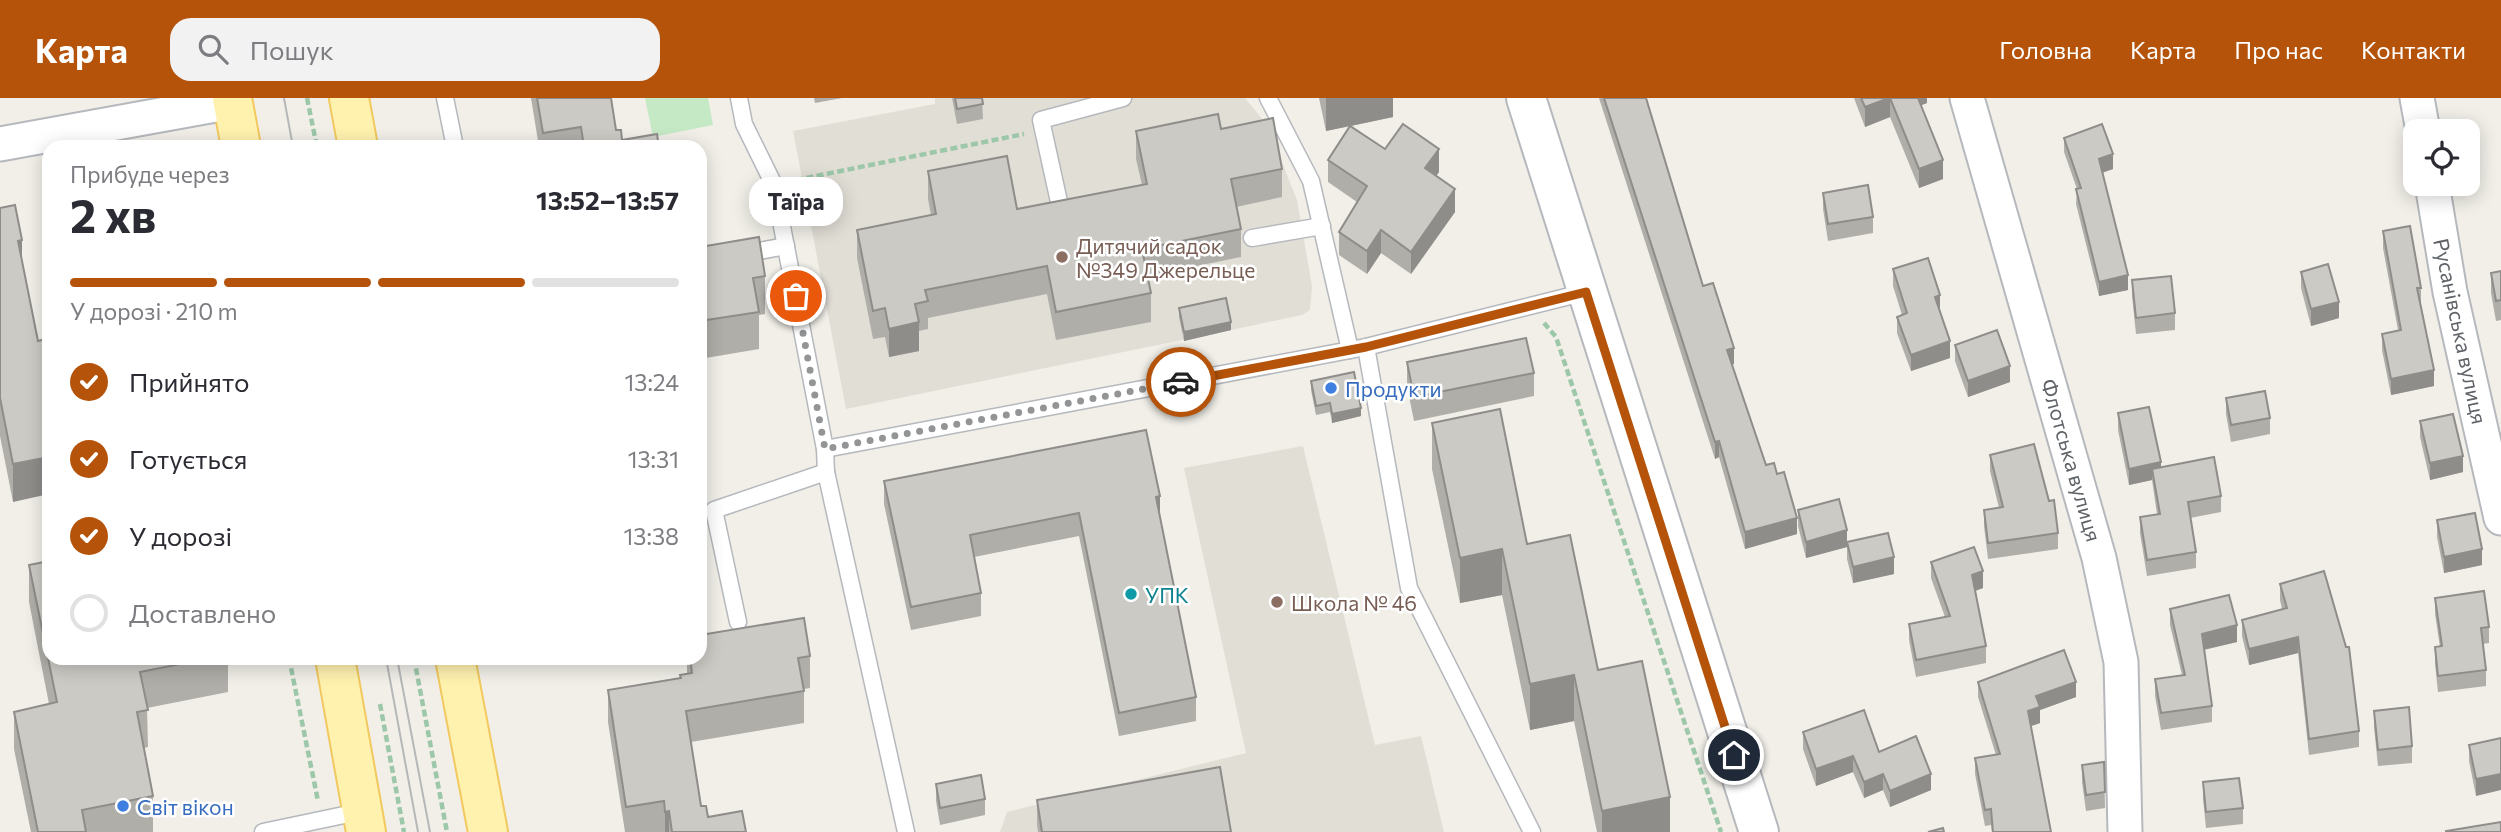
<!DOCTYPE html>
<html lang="uk">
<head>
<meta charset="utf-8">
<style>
	:root { --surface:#fff; --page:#f2f2f3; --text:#2b2b33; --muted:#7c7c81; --line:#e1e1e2; --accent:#b45309 }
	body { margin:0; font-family:Commissioner,sans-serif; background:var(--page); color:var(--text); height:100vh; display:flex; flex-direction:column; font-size:26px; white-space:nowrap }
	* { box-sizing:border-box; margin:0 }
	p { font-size:23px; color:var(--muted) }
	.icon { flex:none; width:38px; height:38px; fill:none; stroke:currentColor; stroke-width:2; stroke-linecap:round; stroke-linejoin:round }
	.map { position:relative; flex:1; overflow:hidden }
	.panel { position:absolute; left:42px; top:42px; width:665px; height:525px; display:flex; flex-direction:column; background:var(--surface); border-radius:21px; box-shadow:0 4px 18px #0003 }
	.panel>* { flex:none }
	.buttons { position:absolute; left:2403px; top:21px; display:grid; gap:14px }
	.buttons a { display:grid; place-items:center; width:77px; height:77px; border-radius:14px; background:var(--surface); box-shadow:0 4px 18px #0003; font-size:35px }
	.pin { position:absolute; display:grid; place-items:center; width:60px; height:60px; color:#fff; margin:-30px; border:4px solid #fff; border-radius:50%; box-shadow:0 2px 7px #0007 }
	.courier { position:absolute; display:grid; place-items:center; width:70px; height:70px; margin:-35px; border:5px solid #b45309; border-radius:50%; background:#fff; color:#222; box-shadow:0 2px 9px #0007 }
	.bubble { position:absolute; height:49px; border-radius:21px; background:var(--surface); box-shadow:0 4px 18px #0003; font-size:23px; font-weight:700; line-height:49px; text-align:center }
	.overview em { font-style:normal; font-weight:700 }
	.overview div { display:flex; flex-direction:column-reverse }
	.overview { display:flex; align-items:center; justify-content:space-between; height:119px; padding:0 28px }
	h1 { font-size:46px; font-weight:700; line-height:52px }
	.bar { display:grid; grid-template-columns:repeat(4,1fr); gap:10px 7px; align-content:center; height:84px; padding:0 28px }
	.bar i { height:9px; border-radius:5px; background:var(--line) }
	.bar .current { background:var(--accent) }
	.bar p { grid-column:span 4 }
	ol { padding:0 28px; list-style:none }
	li { display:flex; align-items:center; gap:21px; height:77px }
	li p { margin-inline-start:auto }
	li .icon { padding:7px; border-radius:50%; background:var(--accent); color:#fff; stroke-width:4 }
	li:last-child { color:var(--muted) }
	li i { width:38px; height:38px; border:4px solid var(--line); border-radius:50% }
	header { display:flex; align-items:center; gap:42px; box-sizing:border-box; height:98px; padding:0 35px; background:var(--accent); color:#fff }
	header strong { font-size:33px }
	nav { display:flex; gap:38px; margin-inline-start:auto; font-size:24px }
	.search { width:490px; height:63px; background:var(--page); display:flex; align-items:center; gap:18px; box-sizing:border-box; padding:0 24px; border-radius:21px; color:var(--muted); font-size:26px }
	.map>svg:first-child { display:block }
	.education { fill:#e1ded6 }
	.green { fill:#c5e8c5 }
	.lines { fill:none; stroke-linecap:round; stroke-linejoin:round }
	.service-casing { stroke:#b5b8bc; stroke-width:19 }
	.minor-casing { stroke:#b5b8bc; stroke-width:37 }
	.tertiary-casing { stroke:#b5b8bc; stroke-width:42 }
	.primary-casing { stroke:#f2c960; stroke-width:42 }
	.path { stroke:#9cc7a9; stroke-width:4.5; stroke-dasharray:7 3.5; stroke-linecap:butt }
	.service { stroke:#fff; stroke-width:16 }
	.minor { stroke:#fff; stroke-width:33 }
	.tertiary { stroke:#fff; stroke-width:38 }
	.primary { stroke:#fff2af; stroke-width:38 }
	.tram { stroke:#b6b7b8; stroke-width:2 }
	.wall { fill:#afaea9 }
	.shaded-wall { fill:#8f8d8a }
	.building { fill:#cccac5; stroke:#8f8d8a; stroke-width:2 }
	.done { stroke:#929495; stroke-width:7; stroke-dasharray:0 12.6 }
	.route { stroke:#b45309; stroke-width:9 }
	.education-dot { fill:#8d6e63; stroke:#fff; stroke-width:2.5 }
	.shop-dot { fill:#3f7fe0; stroke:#fff; stroke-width:2.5 }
	.culture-dot { fill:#0f9aa8; stroke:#fff; stroke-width:2.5 }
	.labels { text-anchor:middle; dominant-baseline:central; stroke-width:5; stroke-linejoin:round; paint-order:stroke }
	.education-label { font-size:21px; fill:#785e54; stroke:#fff; text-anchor:start }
	.street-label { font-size:21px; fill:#5f6368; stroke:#fff }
	.shop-label { font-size:21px; fill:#366cbe; stroke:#fff; text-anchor:start }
	.culture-label { font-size:21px; fill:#0d838f; stroke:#fff; text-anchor:start }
</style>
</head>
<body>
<header>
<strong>Карта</strong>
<div class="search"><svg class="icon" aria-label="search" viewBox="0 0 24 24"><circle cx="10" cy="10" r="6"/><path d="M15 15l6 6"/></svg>Пошук</div>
<nav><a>Головна</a><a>Карта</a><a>Про нас</a><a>Контакти</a></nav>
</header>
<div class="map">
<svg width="2501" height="734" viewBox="0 0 2501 734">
	<rect width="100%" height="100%" fill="#f1efe8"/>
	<g class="education">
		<polygon points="935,0 1245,0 1267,27 1297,102 1312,188 1310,212 1302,217 1231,232 846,311 793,33 935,6"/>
		<polygon points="1303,348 1375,647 1421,638 1444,734 1000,734 1007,714 1246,655 1184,370"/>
	</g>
	<polygon class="green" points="645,0 708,0 713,27 653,39"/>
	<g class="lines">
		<g class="service-casing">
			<g id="service">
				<polyline points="445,0 455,49"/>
				<polyline points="739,0 744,26 774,87 825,351 826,374 906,734"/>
				<polyline points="1268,0 1311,83 1350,252"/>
				<polyline points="1061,113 1041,22 1123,0"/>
				<polyline points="1252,140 1322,128"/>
				<polyline points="700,164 786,148"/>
				<polyline points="1366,249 1409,490 1532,734"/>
				<polyline points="825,351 1366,249 1586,194"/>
				<polyline points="738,524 714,412 826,374"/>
				<polyline points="263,734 363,713"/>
			</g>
		</g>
		<g class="minor-casing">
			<g id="minor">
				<polyline points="1967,0 2099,460 2121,564 2125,734"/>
				<polyline points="2417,0 2423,33"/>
				<polyline points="0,46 232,4"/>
				<polyline points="2432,86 2450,194 2501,420"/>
			</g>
		</g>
		<g class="tertiary-casing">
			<polyline id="tertiary" points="1526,0 1759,734"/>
		</g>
		<g class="primary-casing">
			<g id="primary">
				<polyline points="232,0 241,49"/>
				<polyline points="349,0 358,49"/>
				<polyline points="335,560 366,734"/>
				<polyline points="455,560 488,734"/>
			</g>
		</g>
		<g class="path">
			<polyline points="307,0 317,49"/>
			<polyline points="796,82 1024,36"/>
			<polyline points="1544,225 1556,239 1721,734"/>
			<polyline points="289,560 318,703"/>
			<polyline points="414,560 447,734"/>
			<polyline points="380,606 404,734"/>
		</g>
		<use href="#service" class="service"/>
		<use href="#minor" class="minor"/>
		<use href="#tertiary" class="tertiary"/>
		<use href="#primary" class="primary"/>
		<g class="tram">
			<polyline points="284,0 293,49"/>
			<polyline points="386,560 418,734"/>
			<polyline points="397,560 430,734"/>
		</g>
	</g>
	<g class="wall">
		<polygon points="531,0 611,0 616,32 622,42 659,49 539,49"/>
		<polygon points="814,0 842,0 815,5"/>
		<polygon points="952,0 982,0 983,21 957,26"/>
		<polygon points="1319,0 1393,0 1393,19 1351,28 1385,51 1439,74 1436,78 1455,114 1411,176 1381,155 1367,176 1339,157 1339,134 1357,104 1328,84 1328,62 1350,28 1326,33"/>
		<polygon points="1599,0 1646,0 1703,188 1734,266 1732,267 1766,367 1797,436 1745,451 1719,359 1715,361"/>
		<polygon points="1854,0 1927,0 1927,5 1921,7 1943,81 1919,90 1890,19 1865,29"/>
		<polygon points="1221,31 1282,71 1282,99 1236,109 1241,131 1241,159 1147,178 1151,195 1151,224 1056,242 1047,196 928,220 928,231 919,233 919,253 889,259 885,239 873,241 857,160 857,132 931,117 928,101 928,73 1017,111 1142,87 1136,61 1136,33"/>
		<polygon points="2064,40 2113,71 2103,74 2128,192 2099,198 2076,106 2077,91 2064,54"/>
		<polygon points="1823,95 1873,119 1873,135 1828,143 1823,111"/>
		<polygon points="15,107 13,404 0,338 0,110"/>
		<polygon points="2383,133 2421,190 2421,206 2420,206 2434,288 2391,297 2382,252 2382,236 2398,232 2383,150"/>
		<polygon points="700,149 765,178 765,216 759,217 759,251 700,261"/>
		<polygon points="1893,171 1940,213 1950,260 1911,273 1897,235 1897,219 1902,217 1893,188"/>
		<polygon points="2501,173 2501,222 2496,223 2491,195 2491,175"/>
		<polygon points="2301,174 2339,220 2311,228 2301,190"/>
		<polygon points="2132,182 2175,215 2175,232 2136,236 2132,198"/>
		<polygon points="1179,210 1231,232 1184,243 1179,219"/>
		<polygon points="1955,247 2010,284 1968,299 1955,263"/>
		<polygon points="1407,264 1534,275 1534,298 1414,323 1407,288"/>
		<polygon points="1311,283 1361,318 1332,325 1330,314 1316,317 1311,292"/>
		<polygon points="2226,300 2270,320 2270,336 2231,344 2226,316"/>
		<polygon points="2118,315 2161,370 2221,398 2221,414 2190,420 2196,454 2196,470 2147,478 2140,435 2140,419 2157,416 2152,382 2129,387 2118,332"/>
		<polygon points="2420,323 2463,374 2430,382 2420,339"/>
		<polygon points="1432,325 1527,446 1598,572 1670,734 1597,734 1574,623 1530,632 1502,497 1460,505 1432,371"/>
		<polygon points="1990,357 2049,403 2058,435 2058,451 1988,461 1984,428 1984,412 1999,410 1990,373"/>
		<polygon points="884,383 1160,418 1196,599 1196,623 1119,638 1079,438 974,459 981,495 981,518 911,532 884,406"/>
		<polygon points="1798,412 1847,449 1806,460 1798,428"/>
		<polygon points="2437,422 2482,467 2444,475 2437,439"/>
		<polygon points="1847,444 1894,476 1853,485 1847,461"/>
		<polygon points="1931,464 1983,490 1975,493 1986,548 1986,565 1916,579 1909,542 1909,526 1945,519 1931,480"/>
		<polygon points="29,467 49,560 228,560 228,594 147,610 148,649 144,650 153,698 153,734 31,734 14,651 14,614 49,606 29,504"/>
		<polygon points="2280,486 2359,633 2359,649 2309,657 2298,555 2249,567 2242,538 2242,522 2282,511 2280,502"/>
		<polygon points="2435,500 2489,529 2489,545 2483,546 2486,572 2486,588 2438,594 2435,566 2435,549 2440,549 2435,516"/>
		<polygon points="2170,511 2237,544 2204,552 2212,608 2212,624 2161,632 2155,598 2155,581 2182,577 2170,527"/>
		<polygon points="810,558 810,590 804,591 804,625 691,644 701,708 708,719 746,734 625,734 608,624 608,592 680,580 687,576 687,560"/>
		<polygon points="1978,584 2076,599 2040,612 2040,625 2031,628 2051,734 1992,734 1991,727 1985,728 1975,676 1975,660 1996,657 1978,599"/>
		<polygon points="2374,613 2412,648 2412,665 2378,668 2374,629"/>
		<polygon points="1803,634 1879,654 1931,692 1890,709 1883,692 1864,700 1853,674 1816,688 1803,651"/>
		<polygon points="2501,640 2476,698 2469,663 2469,647"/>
		<polygon points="2104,664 2105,710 2086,713 2082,684 2082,667"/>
		<polygon points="2203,684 2243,710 2243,726 2206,730 2203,701"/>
		<polygon points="936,686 985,701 985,717 940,727 936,703"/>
		<polygon points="1037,702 1231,734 1038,734 1037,726"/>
	</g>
	<g class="shaded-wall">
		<polygon points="1326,0 1393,0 1393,19 1326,33"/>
		<polygon points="1890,0 1890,19 1865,29 1865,9"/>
		<polygon points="1914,0 1927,0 1927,5 1914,10"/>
		<polygon points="1439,51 1439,74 1425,93 1425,70"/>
		<polygon points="2113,56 2113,71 2099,76 2099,61"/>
		<polygon points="1943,62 1943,81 1919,90 1919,71"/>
		<polygon points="1455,91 1455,114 1411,176 1411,154"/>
		<polygon points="1381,132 1381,155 1367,176 1367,153"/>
		<polygon points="22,142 22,180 18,143"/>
		<polygon points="2128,177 2128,192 2099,198 2099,184"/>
		<polygon points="1940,197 1940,213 1935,199"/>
		<polygon points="2339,204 2339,220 2311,228 2311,211"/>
		<polygon points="919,224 919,253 889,259 889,231"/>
		<polygon points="1231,224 1231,232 1184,243 1184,234"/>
		<polygon points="1950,243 1950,260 1911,273 1911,257"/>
		<polygon points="1734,250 1734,266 1727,268 1727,252"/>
		<polygon points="2010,268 2010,284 1968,299 1968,283"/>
		<polygon points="2434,272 2434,288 2391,297 2391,281"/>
		<polygon points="1361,310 1361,318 1332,325 1332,316"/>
		<polygon points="1719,343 1719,359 1715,361 1715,344"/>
		<polygon points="2463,358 2463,374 2430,382 2430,365"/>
		<polygon points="49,359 49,396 13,404 13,366"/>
		<polygon points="2161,364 2161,380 2152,371 2152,382 2129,387 2129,371"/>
		<polygon points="1160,398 1160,422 1156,399"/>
		<polygon points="1797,420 1797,436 1745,451 1745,434"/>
		<polygon points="1847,432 1847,449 1806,460 1806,444"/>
		<polygon points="1502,451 1502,497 1460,505 1460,460"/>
		<polygon points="2482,451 2482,467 2444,475 2444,459"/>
		<polygon points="1894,459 1894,476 1853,485 1853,469"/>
		<polygon points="1983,473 1983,490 1972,494 1972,477"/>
		<polygon points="2237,527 2237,544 2202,552 2202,536"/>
		<polygon points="2298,539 2298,555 2249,567 2249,551"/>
		<polygon points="1574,577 1574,623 1530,632 1530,586"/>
		<polygon points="2076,584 2076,599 2040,612 2040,625 2028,629 2028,613 2036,598"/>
		<polygon points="1853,658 1853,674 1816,688 1816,671"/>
		<polygon points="1883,676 1883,692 1864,700 1864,684"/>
		<polygon points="1931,676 1931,692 1890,709 1890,693"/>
		<polygon points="2501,676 2501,692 2476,698 2476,681"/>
		<polygon points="1670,699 1670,734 1602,734 1602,713"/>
		<polygon points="669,713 669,734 665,734 665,714"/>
	</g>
	<g class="building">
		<polygon points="537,0 611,0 616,32 621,32 622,42 657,36 659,49 584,49 581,29 543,35"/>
		<polygon points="955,0 982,0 983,6 957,11"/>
		<polygon points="1604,0 1646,0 1703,188 1713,185 1734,250 1727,252 1766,367 1774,365 1777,376 1784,374 1797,420 1745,434 1719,343 1715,344"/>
		<polygon points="1861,0 1889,0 1865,9"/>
		<polygon points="1890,0 1918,0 1943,62 1919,71"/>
		<polygon points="1218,16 1221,31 1273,20 1282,71 1231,81 1241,131 1142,151 1151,195 1056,214 1047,168 925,192 928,203 915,206 919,224 889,231 885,210 873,213 857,132 936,116 928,73 1007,58 1017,111 1147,86 1136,33"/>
		<polygon points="1403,26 1439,51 1425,70 1455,91 1411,154 1381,132 1367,153 1339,134 1367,88 1328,62 1350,28 1385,51"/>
		<polygon points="2102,26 2113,56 2099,61 2128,177 2099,184 2076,91 2081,90 2064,40"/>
		<polygon points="1868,87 1873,119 1828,126 1823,95"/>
		<polygon points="15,107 22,142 18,143 38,243 49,240 49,359 13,366 0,300 0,110"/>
		<polygon points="2410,128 2421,190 2417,190 2434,272 2391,281 2382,236 2401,232 2383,133"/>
		<polygon points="759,139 765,178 753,180 759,214 700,223 700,149"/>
		<polygon points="1928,160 1940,197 1935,199 1950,243 1911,257 1897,219 1907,215 1893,171"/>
		<polygon points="2328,166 2339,204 2311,211 2301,174"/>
		<polygon points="2501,173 2501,202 2496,203 2491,175"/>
		<polygon points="2171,178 2175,215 2136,220 2132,182"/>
		<polygon points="1226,200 1231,224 1184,234 1179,210"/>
		<polygon points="1997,232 2010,268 1968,283 1955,247"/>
		<polygon points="1526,240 1534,275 1414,299 1407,264"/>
		<polygon points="1354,274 1361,310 1332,316 1330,305 1316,308 1311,283"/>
		<polygon points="2265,293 2270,320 2231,327 2226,300"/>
		<polygon points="2149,309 2161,364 2129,371 2118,315"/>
		<polygon points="1500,311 1527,446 1570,437 1598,572 1642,563 1670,699 1602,713 1574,577 1530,586 1502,451 1460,460 1432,325"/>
		<polygon points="2453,316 2463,358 2430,365 2420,323"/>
		<polygon points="1146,332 1160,398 1156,399 1196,599 1119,615 1079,415 970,437 981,495 911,509 884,383"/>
		<polygon points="2034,346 2049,403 2054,402 2058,435 1988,445 1984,412 2003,409 1990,357"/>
		<polygon points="2214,359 2221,398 2188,404 2196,454 2147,462 2140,419 2160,416 2152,371"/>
		<polygon points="1839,401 1847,432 1806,444 1798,412"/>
		<polygon points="2475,415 2482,451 2444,459 2437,422"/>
		<polygon points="1888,435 1894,459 1853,469 1847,444"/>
		<polygon points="1974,449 1983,473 1972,477 1986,548 1916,562 1909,526 1950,518 1931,464"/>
		<polygon points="49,463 49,560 210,560 140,574 148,612 137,614 153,698 82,712 86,734 38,734 14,614 57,604 29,467"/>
		<polygon points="2324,473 2346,549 2349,549 2359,633 2309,641 2298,539 2249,551 2242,522 2287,510 2280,486"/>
		<polygon points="2484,493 2489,529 2481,530 2486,572 2438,578 2435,549 2442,548 2435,500"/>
		<polygon points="2229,497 2237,527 2202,536 2212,608 2161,615 2155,581 2185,577 2170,511"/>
		<polygon points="804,520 810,558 798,560 804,593 686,613 701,708 706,708 708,719 742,713 746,734 672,734 669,713 665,714 664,703 626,709 608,592 681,580 680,577 692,575 690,560 700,560 700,537"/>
		<polygon points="2064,552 2076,584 2036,598 2040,609 2028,613 2051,734 1993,734 1991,711 1985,712 1975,660 2000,656 1978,584"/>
		<polygon points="2409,609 2412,648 2378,652 2374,613"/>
		<polygon points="1864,612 1879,654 1916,638 1931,676 1890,693 1883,676 1864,684 1853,658 1816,671 1803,634"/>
		<polygon points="2501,640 2501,676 2476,681 2469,647"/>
		<polygon points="2104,664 2105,694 2086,697 2082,667"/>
		<polygon points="1220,669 1231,734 1042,734 1037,702"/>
		<polygon points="981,677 985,701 940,710 936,686"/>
		<polygon points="2239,680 2243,710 2206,714 2203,684"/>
		<polygon points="2501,724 2501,734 2446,734 2446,733"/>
		<polygon points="1943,730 1944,734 1928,734"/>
	</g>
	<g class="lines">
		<polyline class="done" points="796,198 825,351 1181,284"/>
		<polyline class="route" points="1181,284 1366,249 1586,194 1734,657"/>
	</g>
	<g class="education-dot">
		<circle cx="1062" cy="159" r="7"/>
		<circle cx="1277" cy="504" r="7"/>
	</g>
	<g class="shop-dot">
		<circle cx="1331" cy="290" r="7"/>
		<circle cx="123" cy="708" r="7"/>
	</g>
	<circle class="culture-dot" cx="1131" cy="496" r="7"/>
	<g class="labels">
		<g class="education-label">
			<text x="1076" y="147">Дитячий садок<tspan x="1076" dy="24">№349 Джерельце</tspan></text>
			<text x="1291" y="504">Школа № 46</text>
		</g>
		<g class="street-label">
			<text transform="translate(2461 233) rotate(78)">Русанівська вулиця</text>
			<text transform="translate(2072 362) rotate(74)">Флотська вулиця</text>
		</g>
		<g class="shop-label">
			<text x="1345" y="290">Продукти</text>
			<text x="137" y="708">Світ вікон</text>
		</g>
		<g class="culture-label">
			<text x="1145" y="496">УПК</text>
		</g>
	</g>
</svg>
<div class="buttons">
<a><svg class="icon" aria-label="locate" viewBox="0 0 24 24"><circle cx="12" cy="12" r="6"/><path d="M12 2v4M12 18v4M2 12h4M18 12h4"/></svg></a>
</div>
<div class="pin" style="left:796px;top:198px;background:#ea580c"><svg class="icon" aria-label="bag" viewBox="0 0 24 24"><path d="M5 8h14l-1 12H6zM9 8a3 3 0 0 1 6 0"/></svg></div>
<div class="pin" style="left:1734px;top:657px;background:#1f2937"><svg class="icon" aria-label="home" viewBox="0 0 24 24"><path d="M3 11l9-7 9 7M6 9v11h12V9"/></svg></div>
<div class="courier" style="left:1181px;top:284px"><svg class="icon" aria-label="car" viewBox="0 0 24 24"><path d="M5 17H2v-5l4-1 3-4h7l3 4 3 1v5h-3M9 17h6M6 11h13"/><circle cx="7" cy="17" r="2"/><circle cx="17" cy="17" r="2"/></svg></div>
<div class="bubble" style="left:749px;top:79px;width:94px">Таїра</div>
<section class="panel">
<div class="overview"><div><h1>2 хв</h1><p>Прибуде через</p></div><em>13:52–13:57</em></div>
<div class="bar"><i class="current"></i><i class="current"></i><i class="current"></i><i></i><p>У дорозі · 210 m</p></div>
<ol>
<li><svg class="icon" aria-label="check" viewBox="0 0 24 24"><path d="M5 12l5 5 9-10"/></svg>Прийнято<p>13:24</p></li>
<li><svg class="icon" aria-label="check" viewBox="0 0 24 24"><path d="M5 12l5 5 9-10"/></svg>Готується<p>13:31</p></li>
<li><svg class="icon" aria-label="check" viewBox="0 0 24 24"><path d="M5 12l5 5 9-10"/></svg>У дорозі<p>13:38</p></li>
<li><i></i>Доставлено</li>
</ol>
</section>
</div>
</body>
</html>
